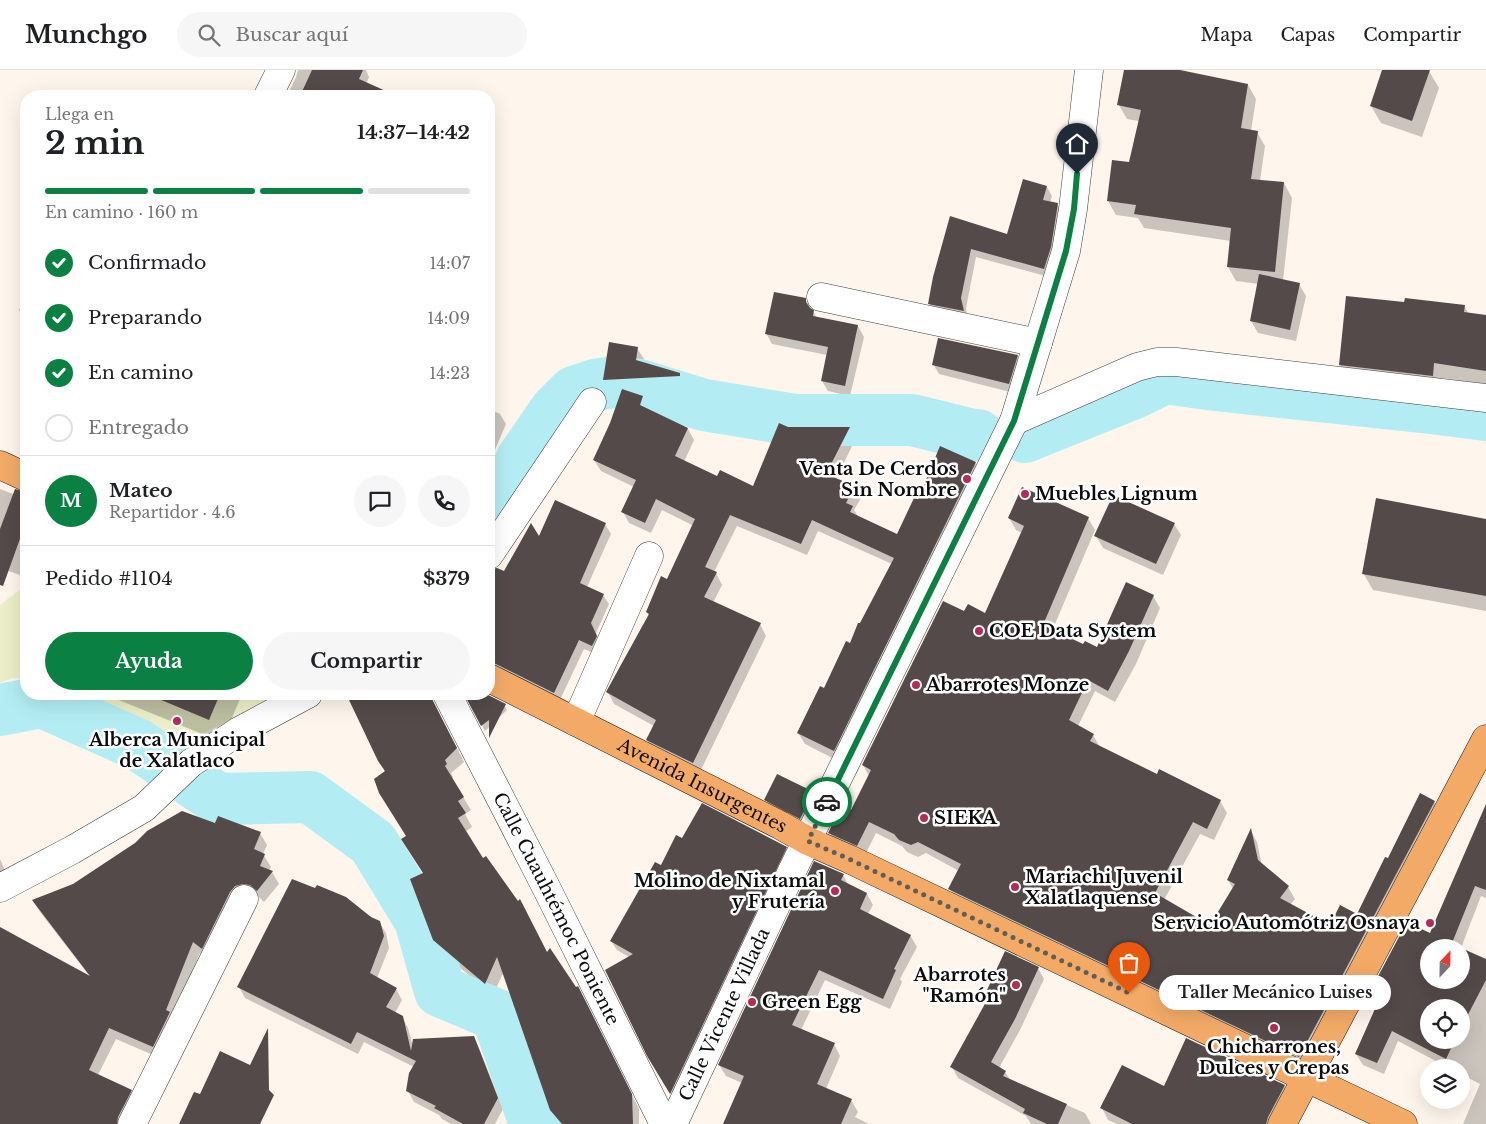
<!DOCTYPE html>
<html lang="es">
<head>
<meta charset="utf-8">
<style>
	:root { --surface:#fff; --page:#f6f6f6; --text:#202124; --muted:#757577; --line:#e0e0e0; --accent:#0b8043 }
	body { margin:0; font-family:"Libre Baskerville",serif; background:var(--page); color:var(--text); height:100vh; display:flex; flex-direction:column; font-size:19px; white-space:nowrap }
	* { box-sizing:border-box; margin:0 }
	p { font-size:16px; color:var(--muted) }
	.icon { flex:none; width:28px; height:28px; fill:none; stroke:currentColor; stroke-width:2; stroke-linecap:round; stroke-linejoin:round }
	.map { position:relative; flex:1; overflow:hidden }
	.panel { position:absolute; left:20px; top:20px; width:475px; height:610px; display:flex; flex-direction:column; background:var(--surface); border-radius:20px; box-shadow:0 5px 20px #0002 }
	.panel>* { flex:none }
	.needle { width:32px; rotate:22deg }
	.controls { position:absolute; left:1420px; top:869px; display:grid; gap:10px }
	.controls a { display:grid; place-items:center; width:50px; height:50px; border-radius:50%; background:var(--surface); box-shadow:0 5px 20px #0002; font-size:25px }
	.pin { position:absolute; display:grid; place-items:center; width:42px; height:42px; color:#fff; margin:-51px -21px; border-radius:50% 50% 50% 0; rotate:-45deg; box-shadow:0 0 5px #0007 }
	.pin .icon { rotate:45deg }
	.courier { position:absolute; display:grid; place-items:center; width:50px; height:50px; margin:-25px; border:4px solid #0b8043; border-radius:50%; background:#fff; color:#222; box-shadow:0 1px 6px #0007 }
	.bubble { position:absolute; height:35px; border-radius:18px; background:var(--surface); box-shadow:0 5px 20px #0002; font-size:16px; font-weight:700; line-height:35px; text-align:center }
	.summary em { font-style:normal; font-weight:700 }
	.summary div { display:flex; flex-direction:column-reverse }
	.summary { display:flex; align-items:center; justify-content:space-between; height:85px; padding:0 25px }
	h1 { font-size:32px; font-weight:700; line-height:38px }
	.bar { display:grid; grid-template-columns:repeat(4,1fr); gap:8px 5px; align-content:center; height:60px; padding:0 25px }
	.bar i { height:6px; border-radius:4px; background:var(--line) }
	.bar .current { background:var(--accent) }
	.bar p { grid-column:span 4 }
	.line { display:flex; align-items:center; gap:12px; padding:0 25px; border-top:1px solid var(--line) }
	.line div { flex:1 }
	.round { display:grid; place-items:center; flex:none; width:52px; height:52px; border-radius:26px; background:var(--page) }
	ol { padding:0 25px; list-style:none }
	li { display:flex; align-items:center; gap:15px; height:55px }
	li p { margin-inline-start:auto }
	li .icon { padding:5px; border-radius:50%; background:var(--accent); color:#fff; stroke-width:4 }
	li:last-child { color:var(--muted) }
	li i { width:28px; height:28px; border:2px solid var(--line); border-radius:50% }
	.button { display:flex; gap:10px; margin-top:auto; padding:10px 25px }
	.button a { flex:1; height:58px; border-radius:30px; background:var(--accent); color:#fff; font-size:20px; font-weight:700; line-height:58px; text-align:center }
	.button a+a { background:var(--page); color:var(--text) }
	header { display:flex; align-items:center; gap:30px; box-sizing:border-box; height:70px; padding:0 25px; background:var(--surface); border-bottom:1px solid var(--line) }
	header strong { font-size:24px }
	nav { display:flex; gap:28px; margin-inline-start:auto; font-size:18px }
	.search { width:350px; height:45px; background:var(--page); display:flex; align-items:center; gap:12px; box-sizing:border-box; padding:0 18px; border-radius:28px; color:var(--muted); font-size:19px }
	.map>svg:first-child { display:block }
	.pitch { fill:#eceec9 }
	.shadow { fill:#0003; fill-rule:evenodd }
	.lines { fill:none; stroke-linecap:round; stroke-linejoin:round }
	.river { stroke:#b3edf3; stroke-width:52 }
	.building { fill:#544a49 }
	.minor-casing { stroke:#3f3f3f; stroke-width:29 }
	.major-casing { stroke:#1d1d1d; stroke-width:29 }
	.minor { stroke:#fff; stroke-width:28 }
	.major { stroke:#f3aa67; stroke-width:28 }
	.done { stroke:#615e5a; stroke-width:5; stroke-dasharray:0 9 }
	.route { stroke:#0b8043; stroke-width:6 }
	.poi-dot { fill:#b62a58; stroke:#fff; stroke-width:2 }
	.labels { text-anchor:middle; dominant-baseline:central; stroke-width:5; stroke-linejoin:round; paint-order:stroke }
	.poi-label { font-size:18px; font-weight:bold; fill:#0c0c0c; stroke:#fff; text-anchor:start }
	.street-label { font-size:18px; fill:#0c0c0c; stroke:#fff }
</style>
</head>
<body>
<header>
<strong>Munchgo</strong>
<div class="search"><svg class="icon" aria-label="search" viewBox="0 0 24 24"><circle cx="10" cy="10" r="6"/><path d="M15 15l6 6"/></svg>Buscar aquí</div>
<nav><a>Mapa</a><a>Capas</a><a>Compartir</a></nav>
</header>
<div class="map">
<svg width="1486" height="1054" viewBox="0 0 1486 1054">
	<rect width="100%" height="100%" fill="#fef5ec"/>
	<g class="pitch">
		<polygon points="26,517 26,609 13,608 0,613 0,535 17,522"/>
		<polygon points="82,624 284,624 170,679"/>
	</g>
	<g class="shadow">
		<polygon points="298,0 366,0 369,7 366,14 394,26 289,26 288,24 296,7"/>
		<polygon points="1126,0 1173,0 1248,15 1256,29 1251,61 1257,62 1265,76 1260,111 1284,113 1292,128 1283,211 1299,214 1306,226 1296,271 1258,263 1251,251 1259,214 1236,211 1228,197 1231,171 1144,158 1138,148 1116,145 1108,131 1130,94 1139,51 1127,49 1119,35"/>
		<polygon points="1383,0 1426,0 1429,1 1439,18 1422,67 1381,53 1371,36"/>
		<polygon points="1024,110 1047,117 1052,126 1050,133 1057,134 1062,143 1049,207 976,187 966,238 968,250 934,242 929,233 951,148 1008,165"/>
		<polygon points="26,224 26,251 19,240"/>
		<polygon points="805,229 817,248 858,256 864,267 850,326 828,321 822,311 827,285 772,274 766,263"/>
		<polygon points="1405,233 1464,236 1469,244 1486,246 1486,314 1442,308 1441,320 1349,310 1340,295"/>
		<polygon points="610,273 637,278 644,289 643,293 679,304 686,317 623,321 642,327 648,340 688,359 694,370 684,392 718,408 753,418 788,358 849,359 855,370 836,409 854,417 861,428 854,440 859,448 897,466 918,431 975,393 982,404 840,692 805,674 798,663 850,575 892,494 818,461 807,485 737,456 714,502 716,503 722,515 713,533 760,554 766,566 699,704 654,681 647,670 654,656 614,634 608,622 649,546 647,542 667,510 694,456 662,440 651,463 629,453 623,442 634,417 601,401 594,390 611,353 622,321 611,322 604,310"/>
		<polygon points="1017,286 1023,295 1014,323 939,304 933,294"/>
		<polygon points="489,339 500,344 506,354 489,394"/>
		<polygon points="0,419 26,429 26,490 20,505 0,498"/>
		<polygon points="1009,448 1088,448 1095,460 1052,561 1084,576 1098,578 1153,526 1160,538 1136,594 1115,632 1095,621 1078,656 1093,665 1100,677 1158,706 1220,731 1227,743 1214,770 1200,764 1164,830 1211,857 1233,819 1228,810 1251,761 1257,772 1262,796 1288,817 1295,829 1290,835 1330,856 1358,846 1389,790 1420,725 1434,732 1441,744 1306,998 957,831 950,819 959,801 926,783 918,787 907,782 902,776 876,763 864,787 837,775 830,763 852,742 869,706 863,695 965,543 986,545 1022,463 1016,460"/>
		<polygon points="1486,450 1486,541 1373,520 1363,503"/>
		<polygon points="605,454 611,464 587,517 603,525 609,534 596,563 602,576 598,585 584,579 559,632 498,603 493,593 489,572 489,552 491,547 489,546 489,511 494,501 505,502 539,469"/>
		<polygon points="1174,454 1181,465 1163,505 1103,478 1096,466"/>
		<polygon points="104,624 242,624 222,672"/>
		<polygon points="366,624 414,624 442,680 454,672 464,692 451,703 453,707 452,709 471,740 465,744 472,757 465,762 547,883 585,930 639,1039 639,1054 559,1054 551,1040 504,901 493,925 442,883 434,870 424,804 385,702 351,631"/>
		<polygon points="478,624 485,624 504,635 507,640 485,661 468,629 474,632"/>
		<polygon points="813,723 820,734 807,760 772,741 766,730"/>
		<path d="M 1486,743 L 1486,828 L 1481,826 L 1461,878 L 1429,878 L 1429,910 L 1461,910 L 1486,891 L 1486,1054 L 1463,1054 L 1480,1014 L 1461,1004 L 1461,998 L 1449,998 L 1398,971 L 1384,1004 L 1363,995 L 1356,984 L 1376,939 L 1369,927 L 1431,865 ZM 1429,938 L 1461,938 L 1461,970 L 1429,970 Z"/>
		<polygon points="216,755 260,763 267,775 263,784 271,797 269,801 272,802 279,814 264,832 258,826 250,825 209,890 200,883 173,949 160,988 116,969 98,1005 131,1021 138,1032 127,1054 0,1054 0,859 91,908 40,842 33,831"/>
		<polygon points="683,770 786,778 791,787 676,1032 649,985 629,887 617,880 611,871"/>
		<polygon points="0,789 9,810 0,815"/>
		<polygon points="843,805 849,816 867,824 873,835 868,844 910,865 917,877 900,909 902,912 890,939 825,910 801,960 834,974 840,986 826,1019 851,1030 858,1042 855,1047 869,1054 786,1054 742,1013 726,1006 719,995"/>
		<polygon points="370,848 379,852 386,863 389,878 377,908 396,919 402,930 395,943 402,947 408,958 413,977 473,967 479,978 503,1039 495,1054 451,1054 442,1049 439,1045 414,1032 408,1021 414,997 364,972 358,984 245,928 239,917"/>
		<polygon points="1038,898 1044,909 1020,960 999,998 1005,1002 1011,1011 1085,1043 1091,1054 1031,1054 1026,1046 958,1008 952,997 986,935 983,930"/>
		<polygon points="1284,1016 1291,1027 1276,1054 1117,1054 1108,1050 1102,1038 1164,1018"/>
	</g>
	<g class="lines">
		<g class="river">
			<polyline points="1025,367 1132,324 1165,308 1215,315 1430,338 1486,345"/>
			<polyline points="489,456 494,448 522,389 555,341 574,322 595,315 614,312 640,315 704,335 795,350 912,350 973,365 978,365"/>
			<polyline points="0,640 42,632 137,674 218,729 310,727 373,773 420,850 440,921 497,945 535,1054"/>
		</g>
	</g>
	<g class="building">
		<polygon points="312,0 363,0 359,9 397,26 300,26"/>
		<polygon points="1124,0 1180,0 1248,14 1241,58 1258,61 1251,109 1284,112 1275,202 1227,197 1231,158 1134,144 1136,135 1107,131 1112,90 1129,92 1141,40 1117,35"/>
		<polygon points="1382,0 1430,0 1412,51 1370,36"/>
		<polygon points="1023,109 1047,116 1043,130 1058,133 1051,177 1044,199 971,179 961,228 964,241 928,234 933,207 950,146 1007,164"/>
		<polygon points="1259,204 1300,213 1290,260 1250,251"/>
		<polygon points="774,222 806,228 806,232 810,238 814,240 813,246 858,255 845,316 821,311 828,277 765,264"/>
		<polygon points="1346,226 1404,232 1405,228 1465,235 1464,242 1486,245 1486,301 1434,293 1433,306 1339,295"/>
		<polygon points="938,268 1018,285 1009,314 932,295"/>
		<polygon points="609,272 638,277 636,290 680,303 680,306 603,310"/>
		<polygon points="622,319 643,326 640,335 688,358 675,386 717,406 720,400 753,416 779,353 788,357 850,357 826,404 855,416 846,433 853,436 850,442 897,464 914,428 918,429 940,376 976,392 834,681 797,663 820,616 824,618 846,571 850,573 858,553 860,553 894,488 812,450 801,474 730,445 705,497 717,502 704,527 761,553 693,693 646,670 656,650 606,622 649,544 646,542 661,506 667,509 695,449 656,429 645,453 621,442 636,410 593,390 610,353"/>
		<polygon points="1022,417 1089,447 1043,555 1083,574 1085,571 1097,577 1126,512 1154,525 1129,581 1108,621 1088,610 1069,650 1094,664 1090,671 1157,704 1159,699 1221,730 1207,759 1193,752 1155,823 1210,855 1235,814 1227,810 1251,758 1258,790 1289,816 1280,828 1330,855 1340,835 1357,844 1385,787 1388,788 1420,723 1435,731 1299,987 948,819 961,794 918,772 911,775 899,770 894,764 869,752 857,776 828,763 842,736 851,740 871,700 862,695 943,531 964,541 968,534 985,543 1024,456 1008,448"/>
		<polygon points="15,419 26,422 26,452 3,516 0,515 0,459"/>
		<polygon points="1113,425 1175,453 1156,494 1094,466"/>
		<polygon points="1376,428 1486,449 1486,526 1362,504"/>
		<polygon points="555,430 606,453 580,513 604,524 591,553 597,566 592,576 579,570 554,623 496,594 489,592 489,500 497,498 504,501 531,453 539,466"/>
		<polygon points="147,624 220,624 209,650"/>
		<polygon points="363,624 431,624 433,631 457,678 445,690 447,694 445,696 464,727 458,731 466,743 458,748 483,788 486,786 518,831 520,829 547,882 550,878 576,917 578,916 632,1024 633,1054 562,1054 550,1040 497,887 485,914 433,870 410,809 423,803 401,769 406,766 379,723 374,709 385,701 378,691 349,630"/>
		<polygon points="464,624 486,624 506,634 489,668 489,650 481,656"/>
		<polygon points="777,704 814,722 800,749 764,730"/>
		<polygon points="702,733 787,777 670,1024 647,986 605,900 633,884 610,871 655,792 661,795 676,765 682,768"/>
		<polygon points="1486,734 1486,820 1475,816 1452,873 1461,878 1429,878 1429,910 1461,910 1461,878 1486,889 1486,910 1461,958 1461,938 1429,938 1429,970 1455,970 1446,989 1392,961 1377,993 1355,984 1378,932 1367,927 1407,852 1430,863"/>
		<polygon points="182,741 215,753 218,746 261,762 254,779 265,784 260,796 273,801 257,821 250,815 243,814 235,816 230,822 202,879 193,872 166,940 170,942 153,977 109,958 89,1000 132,1020 118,1047 117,1054 0,1054 0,857 90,906 32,830 73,814 135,773 147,761"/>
		<polygon points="814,791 844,804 841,810 867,823 860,839 911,865 894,899 896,900 883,929 819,900 792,955 835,973 817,1014 852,1029 841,1054 723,1054 744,1006 718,995"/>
		<polygon points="292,809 315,818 317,815 346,827 371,847 380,851 384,866 370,903 397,918 386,937 403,946 411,981 413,969 474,966 498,1028 484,1054 463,1054 434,1038 436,1036 406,1021 409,1003 416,991 357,962 351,974 237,917"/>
		<polygon points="1005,881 1039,897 1015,949 991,992 1006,1001 1003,1006 1067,1034 1058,1054 1047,1054 1023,1043 1025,1039 950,997 986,932 982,931"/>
		<polygon points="268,958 269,1020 274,1025 260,1054 179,1054 194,1022 200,1024 220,981 250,995"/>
		<polygon points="1186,968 1285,1015 1268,1047 1266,1054 1132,1054 1100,1038 1122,995 1164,1016"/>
	</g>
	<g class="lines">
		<g class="minor-casing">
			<g id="minor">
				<polyline points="268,26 281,0"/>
				<polyline points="821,227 1038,273"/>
				<polyline points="1014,351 1137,297 1157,292 1176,292 1486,328"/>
				<polyline points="489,485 592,332"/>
				<path id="s1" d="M 447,624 L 549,823 L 664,1054"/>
				<polyline points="576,652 649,486"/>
				<polyline points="0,818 72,780 144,738 191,693 239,661 308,624"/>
				<polyline points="132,1054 244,829"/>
				<path id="s2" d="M 673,1054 L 792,801 L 1014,351 L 1066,181 L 1073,139 L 1089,0"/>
			</g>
		</g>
		<g class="major-casing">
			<g id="major">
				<polyline points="0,395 26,407"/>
				<path id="s3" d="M 489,608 L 780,755 L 808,771 L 849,789 L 1403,1054"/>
				<polyline points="1282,1054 1486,669"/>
			</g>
		</g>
		<use href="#minor" class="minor"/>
		<use href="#major" class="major"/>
	</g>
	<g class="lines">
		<polyline class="done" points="827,732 808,771 849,789 1129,923"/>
		<polyline class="route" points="827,732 1014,351 1066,181 1074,139 1077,104"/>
	</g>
	<g class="poi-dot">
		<circle cx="967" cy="409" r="5"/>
		<circle cx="1025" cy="424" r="5"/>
		<circle cx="979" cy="561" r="5"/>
		<circle cx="916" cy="615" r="5"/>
		<circle cx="177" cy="651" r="5"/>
		<circle cx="924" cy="748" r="5"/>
		<circle cx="1015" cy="817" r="5"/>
		<circle cx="835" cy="821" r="5"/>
		<circle cx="1430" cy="853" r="5"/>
		<circle cx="1016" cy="915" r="5"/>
		<circle cx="752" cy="932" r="5"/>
		<circle cx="1274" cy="958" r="5"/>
	</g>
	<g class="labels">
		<g class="poi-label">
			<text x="957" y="399" text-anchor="end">Venta De Cerdos<tspan x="957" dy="21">Sin Nombre</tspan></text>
			<text x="1035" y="424">Muebles Lignum</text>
			<text x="989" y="561">COE Data System</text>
			<text x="926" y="615">Abarrotes Monze</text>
			<text x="177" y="670" text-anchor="middle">Alberca Municipal<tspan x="177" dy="21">de Xalatlaco</tspan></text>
			<text x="934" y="748">SIEKA</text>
			<text x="1025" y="807">Mariachi Juvenil<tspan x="1025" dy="21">Xalatlaquense</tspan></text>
			<text x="825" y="811" text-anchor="end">Molino de Nixtamal<tspan x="825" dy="21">y Frutería</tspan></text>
			<text x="1420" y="853" text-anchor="end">Servicio Automótriz Osnaya</text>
			<text x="1006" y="905" text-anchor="end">Abarrotes<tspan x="1006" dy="21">"Ramón"</tspan></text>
			<text x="762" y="932">Green Egg</text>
			<text x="1274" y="977" text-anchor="middle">Chicharrones,<tspan x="1274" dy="21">Dulces y Crepas</tspan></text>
		</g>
		<g class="street-label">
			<text stroke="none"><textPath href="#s3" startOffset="239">Avenida Insurgentes</textPath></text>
			<text stroke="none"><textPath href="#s1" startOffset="241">Calle Cuauhtémoc Poniente</textPath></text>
			<text stroke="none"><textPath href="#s2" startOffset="121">Calle Vicente Villada</textPath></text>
		</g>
	</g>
</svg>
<div class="controls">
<a><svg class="needle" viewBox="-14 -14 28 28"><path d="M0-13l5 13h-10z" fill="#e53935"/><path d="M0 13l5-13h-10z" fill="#757577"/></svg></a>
<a><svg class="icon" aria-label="locate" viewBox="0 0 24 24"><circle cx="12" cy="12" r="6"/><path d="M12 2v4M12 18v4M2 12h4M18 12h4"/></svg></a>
<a><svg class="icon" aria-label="layers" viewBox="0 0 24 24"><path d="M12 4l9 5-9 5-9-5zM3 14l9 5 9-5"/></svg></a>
</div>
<div class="pin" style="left:1129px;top:923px;background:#ea580c"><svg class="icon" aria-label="bag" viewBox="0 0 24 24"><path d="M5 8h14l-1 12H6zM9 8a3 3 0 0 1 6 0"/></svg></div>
<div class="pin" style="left:1077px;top:104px;background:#1f2937"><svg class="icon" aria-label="home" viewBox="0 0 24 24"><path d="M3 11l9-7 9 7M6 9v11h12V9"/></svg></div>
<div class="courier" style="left:827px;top:732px"><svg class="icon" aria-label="car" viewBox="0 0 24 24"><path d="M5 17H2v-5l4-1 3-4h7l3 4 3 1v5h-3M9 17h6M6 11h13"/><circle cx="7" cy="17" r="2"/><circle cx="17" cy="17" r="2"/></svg></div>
<div class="bubble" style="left:1159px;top:905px;width:232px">Taller Mecánico Luises</div>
<section class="panel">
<div class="summary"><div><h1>2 min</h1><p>Llega en</p></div><em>14:37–14:42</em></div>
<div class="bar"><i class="current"></i><i class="current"></i><i class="current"></i><i></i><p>En camino · 160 m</p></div>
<ol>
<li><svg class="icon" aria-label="check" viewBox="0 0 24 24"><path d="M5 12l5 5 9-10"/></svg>Confirmado<p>14:07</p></li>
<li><svg class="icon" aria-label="check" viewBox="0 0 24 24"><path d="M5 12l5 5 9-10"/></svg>Preparando<p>14:09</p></li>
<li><svg class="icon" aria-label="check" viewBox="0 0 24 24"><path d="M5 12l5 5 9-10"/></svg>En camino<p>14:23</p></li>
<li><i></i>Entregado</li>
</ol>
<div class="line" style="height:90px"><b class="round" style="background:var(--accent);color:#fff">M</b><div><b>Mateo</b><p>Repartidor · 4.6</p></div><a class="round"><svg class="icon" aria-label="chat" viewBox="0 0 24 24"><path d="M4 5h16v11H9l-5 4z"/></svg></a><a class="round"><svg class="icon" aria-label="phone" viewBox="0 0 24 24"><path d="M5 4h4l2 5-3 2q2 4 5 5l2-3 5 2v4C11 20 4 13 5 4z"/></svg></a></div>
<div class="line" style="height:65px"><div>Pedido #1104</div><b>$379</b></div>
<div class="button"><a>Ayuda</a><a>Compartir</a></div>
</section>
</div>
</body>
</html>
